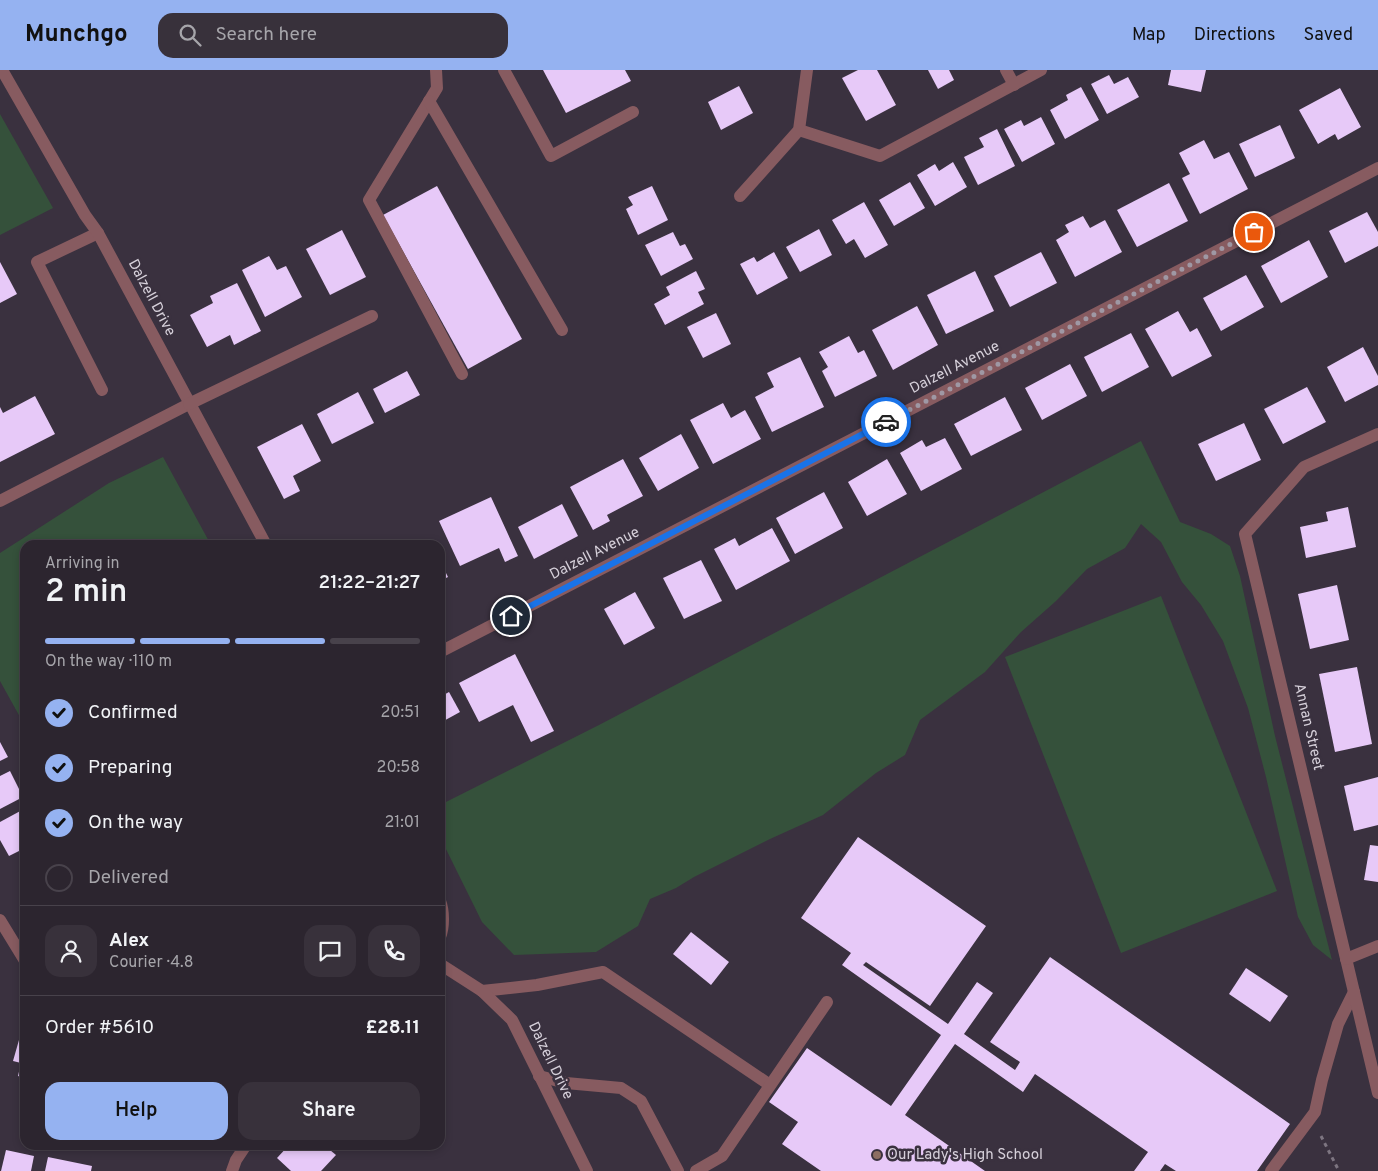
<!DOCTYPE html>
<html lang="en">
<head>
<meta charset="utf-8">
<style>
	:root { --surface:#2c252f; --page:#38313b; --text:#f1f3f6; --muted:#a6a5aa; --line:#48424b; --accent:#95b2f1 }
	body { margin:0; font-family:Overpass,sans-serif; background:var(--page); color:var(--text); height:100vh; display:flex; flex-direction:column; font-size:19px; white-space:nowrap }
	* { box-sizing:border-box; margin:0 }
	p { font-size:16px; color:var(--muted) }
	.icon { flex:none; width:28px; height:28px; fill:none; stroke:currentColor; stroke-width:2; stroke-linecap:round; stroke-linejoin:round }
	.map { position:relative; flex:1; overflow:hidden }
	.drawer { position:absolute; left:20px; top:470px; width:425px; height:610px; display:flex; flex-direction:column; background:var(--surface); border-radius:15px; box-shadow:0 2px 8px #0003,0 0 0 1px var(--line) }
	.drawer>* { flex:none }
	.pin { position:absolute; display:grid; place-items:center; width:42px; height:42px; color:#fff; margin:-21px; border:2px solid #fff; border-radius:50%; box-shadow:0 1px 5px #0007 }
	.courier { position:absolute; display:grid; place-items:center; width:50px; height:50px; margin:-25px; border:4px solid #1a73e8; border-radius:50%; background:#fff; color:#222; box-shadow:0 1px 6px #0007 }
	.head em { font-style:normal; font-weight:600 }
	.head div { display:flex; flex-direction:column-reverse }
	.head { display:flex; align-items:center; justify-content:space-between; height:85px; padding:0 25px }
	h1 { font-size:32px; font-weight:600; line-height:38px }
	.bar { display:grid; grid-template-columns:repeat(4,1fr); gap:8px 5px; align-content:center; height:60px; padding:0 25px }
	.bar i { height:6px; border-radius:4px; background:var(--line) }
	.bar .selected { background:var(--accent) }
	.bar p { grid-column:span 4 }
	.line { display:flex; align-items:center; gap:12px; padding:0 25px; border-top:1px solid var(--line) }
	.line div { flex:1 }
	.round { display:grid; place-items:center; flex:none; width:52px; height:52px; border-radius:15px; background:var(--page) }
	ol { padding:0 25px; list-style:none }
	li { display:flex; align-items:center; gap:15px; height:55px }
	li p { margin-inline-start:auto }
	li .icon { padding:5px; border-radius:50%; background:var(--accent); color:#111; stroke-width:4 }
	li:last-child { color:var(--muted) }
	li i { width:28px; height:28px; border:2px solid var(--line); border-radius:50% }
	.button { display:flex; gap:10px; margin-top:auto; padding:10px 25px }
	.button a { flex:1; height:58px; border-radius:15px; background:var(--accent); color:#111; font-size:20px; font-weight:600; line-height:58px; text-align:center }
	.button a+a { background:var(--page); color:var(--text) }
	header { display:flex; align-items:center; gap:30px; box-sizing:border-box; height:70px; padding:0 25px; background:var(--accent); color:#111 }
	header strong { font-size:24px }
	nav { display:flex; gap:28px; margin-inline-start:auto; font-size:18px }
	.search { width:350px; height:45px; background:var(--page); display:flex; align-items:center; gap:12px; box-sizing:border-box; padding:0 18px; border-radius:15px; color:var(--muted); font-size:19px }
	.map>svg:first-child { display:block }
	.green { fill:#35513b }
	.building { fill:#e7c9f8 }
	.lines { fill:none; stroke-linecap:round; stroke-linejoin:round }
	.path { stroke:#7d7581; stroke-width:3; stroke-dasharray:4 4; stroke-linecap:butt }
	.service { stroke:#875b60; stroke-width:12 }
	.minor { stroke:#875b60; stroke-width:12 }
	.done { stroke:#9f98a4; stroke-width:5; stroke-dasharray:0 9 }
	.route { stroke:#1a73e8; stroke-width:6 }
	.education-dot { fill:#8d6e63; stroke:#3a313f; stroke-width:2 }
	.labels { text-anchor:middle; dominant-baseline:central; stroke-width:5; stroke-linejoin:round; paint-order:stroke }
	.street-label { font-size:15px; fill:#d6d0da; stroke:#3a313f }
	.poi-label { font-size:15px; fill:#d6d0da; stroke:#3a313f; text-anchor:start }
</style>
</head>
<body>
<header>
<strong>Munchgo</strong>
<div class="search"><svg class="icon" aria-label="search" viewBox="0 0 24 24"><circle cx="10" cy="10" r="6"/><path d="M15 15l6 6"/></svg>Search here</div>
<nav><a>Map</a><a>Directions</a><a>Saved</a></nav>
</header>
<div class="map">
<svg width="1378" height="1101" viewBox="0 0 1378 1101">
	<rect width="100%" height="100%" fill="#3a313f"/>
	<g class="green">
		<polygon points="0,44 53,138 0,165"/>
		<polygon points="1141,371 1180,452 1211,464 1230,476 1240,506 1275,666 1332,890 1313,875 1298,847 1266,707 1248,638 1223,571 1201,535 1182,512 1161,472 1141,454 1125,478 1087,499 1056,531 1021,562 985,602 920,650 905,685 876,703 823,745 770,769 694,807 676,818 650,829 638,856 596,882 514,885 482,852 440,767 440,735 599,655"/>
		<polygon points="163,387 211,475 25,475 25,656 0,611 0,483 109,413"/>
		<polygon points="1161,526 1277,821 1121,883 1005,587"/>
	</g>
	<g class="building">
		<polygon points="543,0 625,0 631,11 566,43"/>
		<polygon points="858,0 877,0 896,35 866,51 842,8"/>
		<polygon points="928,0 949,0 954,10 938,19"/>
		<polygon points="1171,0 1206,0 1201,22 1168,15"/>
		<polygon points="1109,5 1114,14 1128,7 1139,27 1107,44 1091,14"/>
		<polygon points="739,16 753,43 721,60 708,32"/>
		<polygon points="1081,17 1099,50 1065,69 1050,40 1068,30 1066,25"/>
		<polygon points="1340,18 1361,57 1338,70 1335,64 1318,74 1299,40"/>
		<polygon points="1041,47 1055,74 1022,92 1004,59 1021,50 1024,56"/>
		<polygon points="1280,55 1295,88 1255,107 1239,74"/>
		<polygon points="997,59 1015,96 978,115 964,87 984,77 979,68"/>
		<polygon points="1204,70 1214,89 1229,82 1248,119 1200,144 1182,108 1190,104 1179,83"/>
		<polygon points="953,92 967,117 935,136 917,105 935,94 939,101"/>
		<polygon points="910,112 925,138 894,156 879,130"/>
		<polygon points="1169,113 1188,151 1137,177 1117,140"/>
		<polygon points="437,116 522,269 468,299 383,145"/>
		<polygon points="652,116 668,150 638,165 626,139 633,135 628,127"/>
		<polygon points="864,132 888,175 865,188 854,169 846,174 832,150"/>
		<polygon points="1367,142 1378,162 1378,176 1345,193 1329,161"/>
		<polygon points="1083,146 1090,158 1105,150 1122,182 1075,207 1056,170 1069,162 1065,155"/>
		<polygon points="819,159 832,185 800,202 786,177"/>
		<polygon points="342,160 366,207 330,225 306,179"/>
		<polygon points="673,162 680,176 685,174 693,189 661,206 645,175"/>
		<polygon points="1309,170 1328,207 1281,233 1261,196"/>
		<polygon points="774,182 788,208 757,225 740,194 754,187 757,192"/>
		<polygon points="1041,182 1057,213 1010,237 994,206"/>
		<polygon points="269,186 277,200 286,196 302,227 265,247 242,200"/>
		<polygon points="0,192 17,224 0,233"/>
		<polygon points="696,201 705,219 698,222 704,234 665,255 654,234 670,225 666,217"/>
		<polygon points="975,201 994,241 946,264 927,225"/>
		<polygon points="1246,205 1264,237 1221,261 1203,228"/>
		<polygon points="237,213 261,261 234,275 230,265 207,277 190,245 213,233 210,226"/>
		<polygon points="917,236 938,275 893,300 872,260"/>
		<polygon points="1178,241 1190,262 1197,258 1212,286 1172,307 1145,259"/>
		<polygon points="716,243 731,274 703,288 687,257"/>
		<polygon points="1131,263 1149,297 1102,322 1084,287"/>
		<polygon points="849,266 858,283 864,280 877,306 835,327 822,301 828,297 819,282"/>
		<polygon points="1363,277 1378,306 1378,315 1345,332 1327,297"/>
		<polygon points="800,287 824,337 772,362 755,327 774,317 767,303"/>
		<polygon points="1070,294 1087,326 1042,350 1025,318"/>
		<polygon points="407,301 420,325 385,343 373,319"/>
		<polygon points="1307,317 1326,352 1283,374 1264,339"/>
		<polygon points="358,322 374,353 332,374 317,344"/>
		<polygon points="35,326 55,364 0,392 0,337 3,343"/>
		<polygon points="1005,327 1022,360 971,386 954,354"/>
		<polygon points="723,333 731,348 745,340 761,369 713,394 690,350"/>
		<polygon points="1244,353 1261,390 1216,411 1198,374"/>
		<polygon points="302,354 321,391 293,406 300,421 284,429 257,377"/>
		<polygon points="681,364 699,398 658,421 639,388"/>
		<polygon points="945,368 962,399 921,421 900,383 922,370 926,377"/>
		<polygon points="623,389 643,426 607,445 610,451 593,460 570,417"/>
		<polygon points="887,389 907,424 867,446 848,412"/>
		<polygon points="824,422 843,458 795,484 776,448"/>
		<polygon points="491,427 518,486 505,492 499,478 460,496 439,451"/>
		<polygon points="562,434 578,466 534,489 518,457"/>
		<polygon points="1348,437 1356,477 1306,488 1300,457 1328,451 1326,442"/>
		<polygon points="772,458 790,491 736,520 714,479 735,468 739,476"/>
		<polygon points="701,490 722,531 684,549 663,508"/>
		<polygon points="440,491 448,507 440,511"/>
		<polygon points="1337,515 1349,570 1310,579 1298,524"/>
		<polygon points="635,522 655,558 624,575 604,539"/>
		<polygon points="515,584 554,661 531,672 513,635 479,652 459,613"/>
		<polygon points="1357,597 1372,674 1335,682 1319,604"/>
		<polygon points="449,622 460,642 440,653 440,627"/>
		<polygon points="0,672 8,687 0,691"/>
		<polygon points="10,701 23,727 0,739 0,706"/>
		<polygon points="1378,707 1378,755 1354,761 1344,716"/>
		<polygon points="24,739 25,778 9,786 0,770 0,752"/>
		<polygon points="858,767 986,856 930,936 866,892 863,895 948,954 977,912 993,923 964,964 1015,1000 1020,992 990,972 1050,887 1290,1054 1257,1101 1176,1101 1165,1094 1160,1101 1134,1101 1148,1082 1035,1004 1023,1022 955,974 905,1045 985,1101 821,1101 782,1074 798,1052 769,1032 807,978 891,1036 941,965 842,895 851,883 801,848"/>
		<polygon points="1370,775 1378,776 1378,812 1364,810"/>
		<polygon points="25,803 25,817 19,806"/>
		<polygon points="691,862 729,892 711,915 673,884"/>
		<polygon points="1246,898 1288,926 1270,952 1229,924"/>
		<polygon points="23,956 25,956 25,1008 18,1006 21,993 13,991"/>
		<polygon points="289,1075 324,1075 336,1085 321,1101 291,1101 277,1088"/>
		<polygon points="6,1080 34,1086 31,1101 1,1101"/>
		<polygon points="48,1087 92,1096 91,1101 45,1101"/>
	</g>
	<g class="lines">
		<polyline class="path" points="1321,1066 1339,1101"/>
		<g class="service">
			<polyline points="436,0 437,18 369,130 462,304"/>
			<polyline points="504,0 551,86 633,42"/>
			<polyline points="429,31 562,260"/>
			<polyline points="98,163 37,192 102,320"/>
			<polyline points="0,431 189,334"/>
			<polyline points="482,921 537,915 603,902 770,1015"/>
			<polyline points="539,1006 566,1013 621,1018 641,1031 678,1101"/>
			<polyline points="696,1101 722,1086 827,932"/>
			<polyline points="1271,1101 1315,1042 1322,1010 1338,954 1354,922"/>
		</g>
		<g class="minor">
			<polyline points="2,0 85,145 98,163 266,475"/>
			<polyline points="1006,0 1014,15"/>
			<polyline points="799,60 880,86 1041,0"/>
			<polyline points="740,126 799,60 807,0"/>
			<polyline points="189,334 372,246"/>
			<polyline points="1378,364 1304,397 1245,464 1378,1023"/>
			<polyline points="440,582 1378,98"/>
			<path d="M 440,831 C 444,841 444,857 440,867"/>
			<polyline points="0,850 25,891"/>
			<polyline points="1346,889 1378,876"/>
			<polyline points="440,894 482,921 512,950 587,1101"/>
			<polyline points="232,1101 236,1090 246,1075"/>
		</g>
	</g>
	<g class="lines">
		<polyline class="done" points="886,352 1254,162"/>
		<polyline class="route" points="511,546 886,352"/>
	</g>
	<circle class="education-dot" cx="877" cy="1085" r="5"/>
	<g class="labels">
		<g class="street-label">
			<text transform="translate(151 228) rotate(62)">Dalzell Drive</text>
			<text transform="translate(955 298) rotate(-27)">Dalzell Avenue</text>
			<text transform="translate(595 484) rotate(-27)">Dalzell Avenue</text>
			<text transform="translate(1308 657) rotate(77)">Annan Street</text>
			<text transform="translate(550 991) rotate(64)">Dalzell Drive</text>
		</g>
		<g class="poi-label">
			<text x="887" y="1085">Our Lady's High School</text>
		</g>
	</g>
</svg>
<div class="pin" style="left:1254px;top:162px;background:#ea580c"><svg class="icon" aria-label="bag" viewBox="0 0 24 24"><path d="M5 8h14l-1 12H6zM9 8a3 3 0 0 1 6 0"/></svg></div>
<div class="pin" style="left:511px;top:546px;background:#1f2937"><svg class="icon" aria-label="home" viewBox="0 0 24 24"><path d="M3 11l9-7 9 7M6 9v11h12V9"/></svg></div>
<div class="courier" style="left:886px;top:352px"><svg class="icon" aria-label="car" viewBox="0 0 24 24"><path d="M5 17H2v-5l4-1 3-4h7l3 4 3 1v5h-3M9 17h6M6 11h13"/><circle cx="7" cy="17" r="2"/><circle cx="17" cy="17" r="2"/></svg></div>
<section class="drawer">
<div class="head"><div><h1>2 min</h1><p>Arriving in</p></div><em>21:22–21:27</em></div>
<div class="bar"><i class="selected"></i><i class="selected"></i><i class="selected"></i><i></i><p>On the way · 110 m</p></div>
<ol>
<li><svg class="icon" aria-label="check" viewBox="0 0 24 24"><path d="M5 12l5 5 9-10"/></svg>Confirmed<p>20:51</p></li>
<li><svg class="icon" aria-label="check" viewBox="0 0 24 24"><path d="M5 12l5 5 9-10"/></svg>Preparing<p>20:58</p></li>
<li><svg class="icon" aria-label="check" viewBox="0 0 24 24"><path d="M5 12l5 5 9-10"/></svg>On the way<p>21:01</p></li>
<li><i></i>Delivered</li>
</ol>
<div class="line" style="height:90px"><a class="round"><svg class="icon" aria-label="person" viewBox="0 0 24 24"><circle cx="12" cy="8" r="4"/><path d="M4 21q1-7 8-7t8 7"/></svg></a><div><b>Alex</b><p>Courier · 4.8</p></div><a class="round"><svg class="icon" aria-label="chat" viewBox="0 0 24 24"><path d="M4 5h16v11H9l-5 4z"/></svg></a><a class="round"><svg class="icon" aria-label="phone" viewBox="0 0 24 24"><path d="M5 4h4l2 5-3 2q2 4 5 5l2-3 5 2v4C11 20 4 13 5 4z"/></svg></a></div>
<div class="line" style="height:65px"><div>Order #5610</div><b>£28.11</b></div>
<div class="button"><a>Help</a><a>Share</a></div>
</section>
</div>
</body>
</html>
